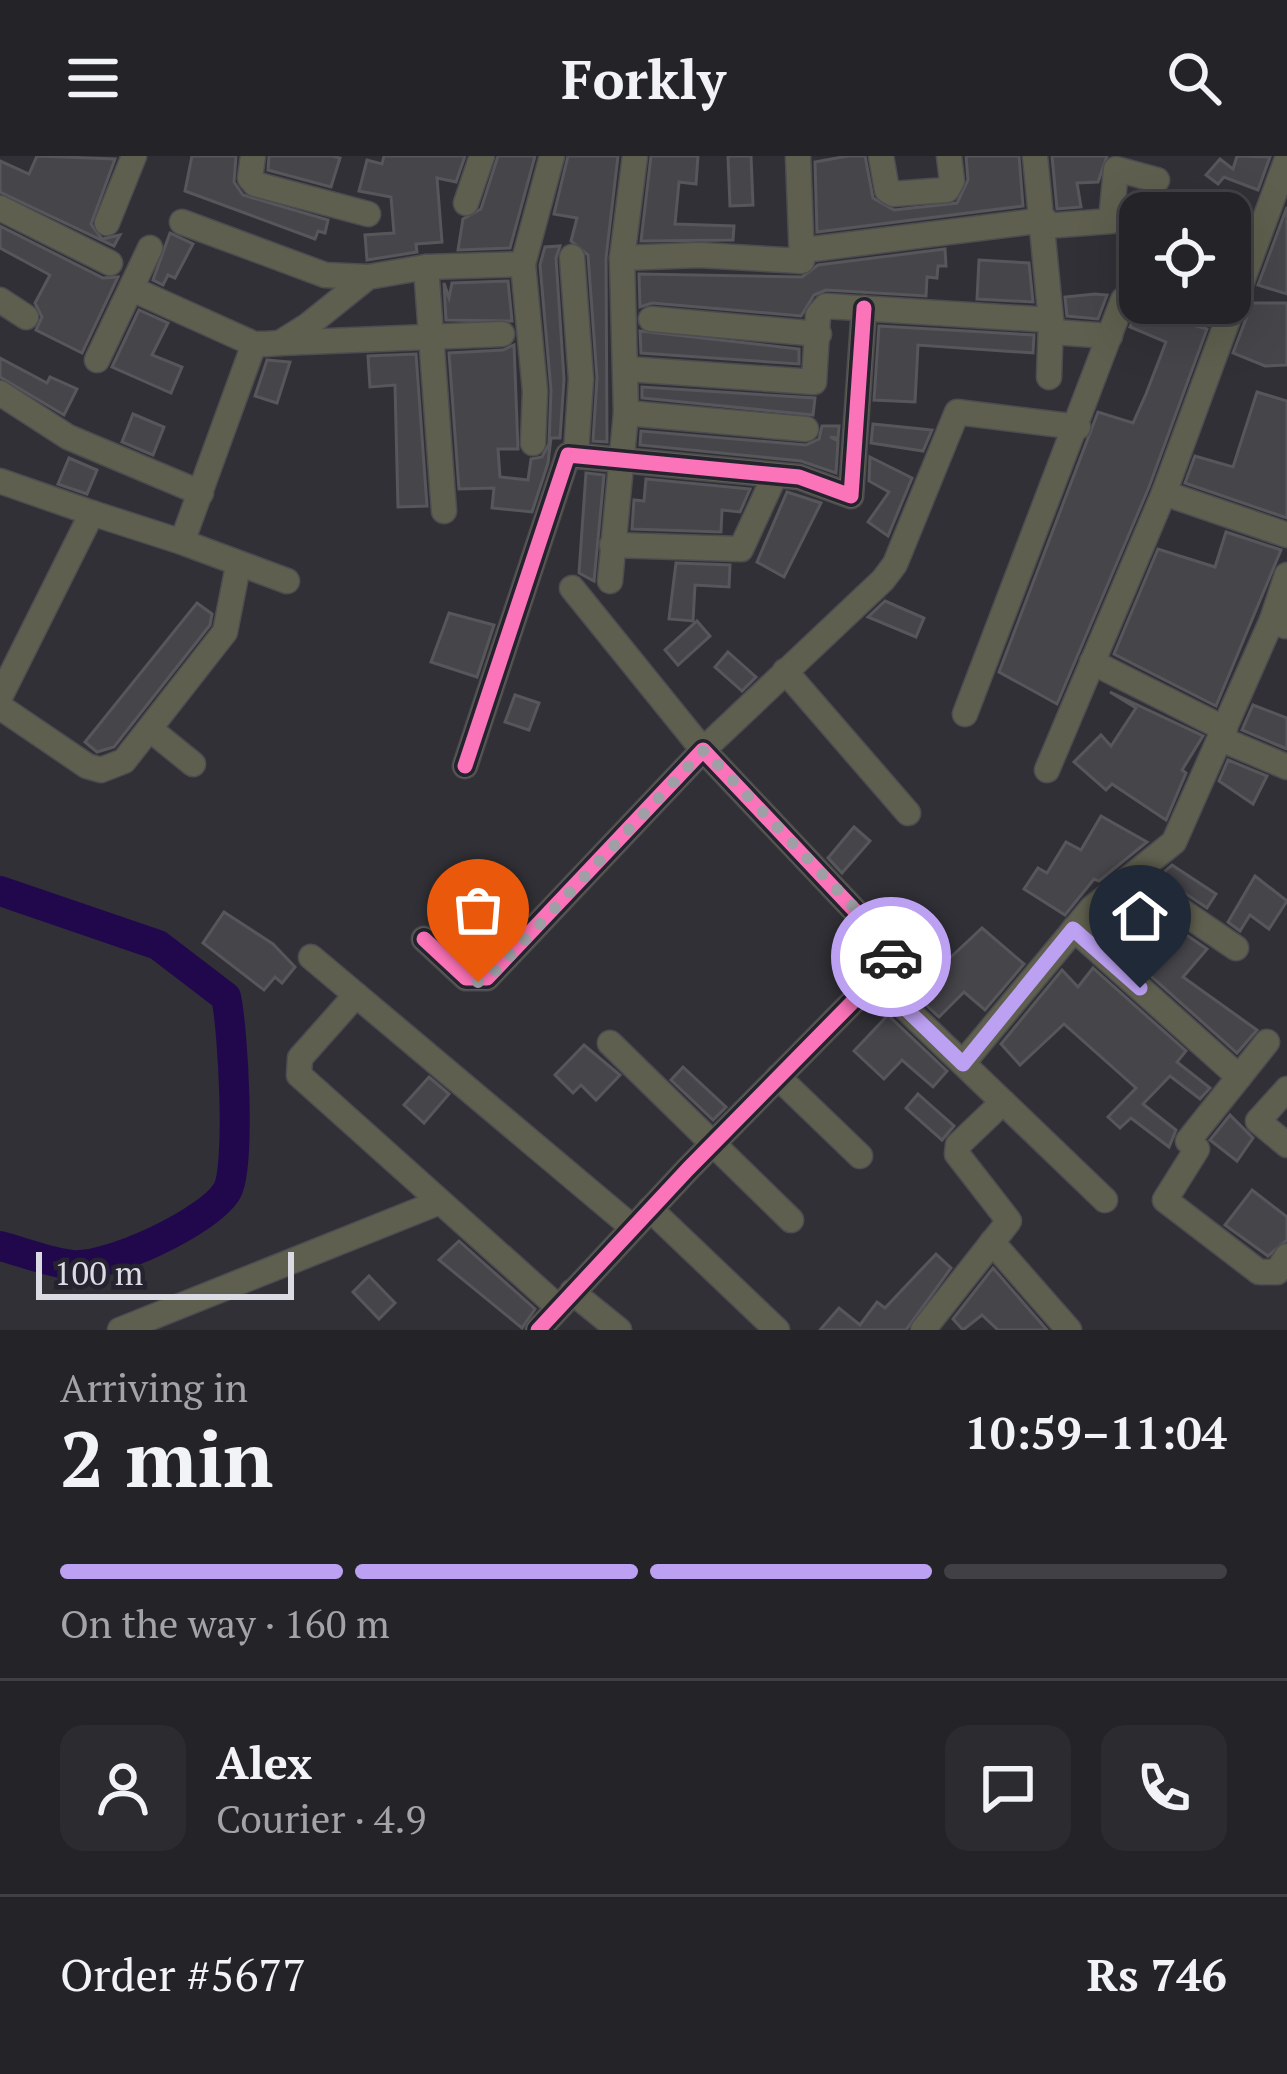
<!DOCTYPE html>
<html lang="en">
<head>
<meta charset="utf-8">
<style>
	:root { --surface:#242428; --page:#2c2c30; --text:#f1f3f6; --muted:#a3a4a8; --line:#414145; --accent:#bca0f2 }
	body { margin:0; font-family:"PT Serif",serif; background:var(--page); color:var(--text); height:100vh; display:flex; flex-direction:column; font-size:45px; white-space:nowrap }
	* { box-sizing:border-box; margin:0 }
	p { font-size:39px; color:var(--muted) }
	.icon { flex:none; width:66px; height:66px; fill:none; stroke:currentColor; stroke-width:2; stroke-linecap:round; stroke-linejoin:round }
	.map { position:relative; height:1174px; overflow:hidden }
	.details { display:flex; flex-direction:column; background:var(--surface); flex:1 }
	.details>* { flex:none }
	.fabs { position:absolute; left:1119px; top:36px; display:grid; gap:24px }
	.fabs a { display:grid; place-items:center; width:132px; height:132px; border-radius:24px; background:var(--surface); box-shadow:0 12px 48px #0002,0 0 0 3px var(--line); font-size:60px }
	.scale { position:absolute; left:36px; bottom:30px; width:258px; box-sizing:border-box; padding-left:12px; border:6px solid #dbdbe3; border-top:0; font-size:33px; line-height:42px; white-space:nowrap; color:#dbdbe3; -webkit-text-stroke:9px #24232f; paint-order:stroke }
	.pin { position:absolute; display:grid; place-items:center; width:102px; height:102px; color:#fff; margin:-123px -51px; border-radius:50% 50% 50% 0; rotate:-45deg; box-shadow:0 0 12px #0007 }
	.pin .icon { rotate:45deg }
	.courier { position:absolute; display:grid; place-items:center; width:120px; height:120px; margin:-60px; border:9px solid #bca0f2; border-radius:50%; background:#fff; color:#222; box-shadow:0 3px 15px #0007 }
	.summary em { font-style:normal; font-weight:700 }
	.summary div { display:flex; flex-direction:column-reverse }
	.summary { display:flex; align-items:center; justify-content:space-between; height:204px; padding:0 60px }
	h1 { font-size:78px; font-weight:700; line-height:90px }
	.bar { display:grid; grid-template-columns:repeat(4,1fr); gap:18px 12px; align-content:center; height:144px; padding:0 60px }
	.bar i { height:15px; border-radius:9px; background:var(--line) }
	.bar .current { background:var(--accent) }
	.bar p { grid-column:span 4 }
	.line { display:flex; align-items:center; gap:30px; padding:0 60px; border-top:3px solid var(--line) }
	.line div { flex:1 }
	.round { display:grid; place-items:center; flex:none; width:126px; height:126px; border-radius:24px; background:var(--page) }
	header { display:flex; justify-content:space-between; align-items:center; height:156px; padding:0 60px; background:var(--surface); font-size:54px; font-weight:700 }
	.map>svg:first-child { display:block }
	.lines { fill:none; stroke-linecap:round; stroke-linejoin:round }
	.river { stroke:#21084c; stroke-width:30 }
	.building { fill:#45454a; stroke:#56565b; stroke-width:3 }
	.minor-casing { stroke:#4c4c51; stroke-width:27 }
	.minor { stroke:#5f5f4f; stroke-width:24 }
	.cycleway-casing { stroke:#24232f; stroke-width:22 }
	.cycleway { stroke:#fb73b8; stroke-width:15 }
	.done { stroke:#9f9fa6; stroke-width:12; stroke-dasharray:0 21.6 }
	.route { stroke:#bca0f2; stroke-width:15 }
</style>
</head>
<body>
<header><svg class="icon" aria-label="menu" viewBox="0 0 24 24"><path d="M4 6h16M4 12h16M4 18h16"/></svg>Forkly<svg class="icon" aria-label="search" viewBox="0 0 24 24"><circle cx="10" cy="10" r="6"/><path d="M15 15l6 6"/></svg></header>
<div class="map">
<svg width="1287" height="1174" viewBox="0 0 1287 1174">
	<rect width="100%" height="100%" fill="#303036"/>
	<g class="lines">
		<path class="river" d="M 0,735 L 158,789 L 226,841 C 233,872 241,1011 227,1035 C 209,1066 107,1113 72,1109 C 48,1106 23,1096 0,1090"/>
	</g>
	<g class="building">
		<polygon points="37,0 115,3 91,68 102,83 120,79 114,90 0,36 0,5 29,18"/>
		<polygon points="192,0 236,0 234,26 243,39 328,64 325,77 318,75 315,83 185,35"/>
		<polygon points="269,0 332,0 340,2 331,31 268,14"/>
		<polygon points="384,0 465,0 456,26 437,22 442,86 416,88 417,96 367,104 365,79 394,77 391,41 359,35 367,4 382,8"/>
		<polygon points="498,0 535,0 510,92 458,94 463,63 481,53"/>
		<polygon points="568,0 618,0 606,102 607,286 593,285 597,222 588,99 571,85 577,62 554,58"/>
		<polygon points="651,0 698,0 696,28 679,26 675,68 734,70 733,84 641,85"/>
		<polygon points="728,0 751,0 753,49 730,50"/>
		<polygon points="848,0 865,0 873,42 894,54 957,47 968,24 966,0 1019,0 1023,50 817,76 815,6"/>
		<polygon points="1052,0 1107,0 1098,26 1077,27 1081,51 1057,53"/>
		<polygon points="1237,0 1270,1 1258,34 1224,21 1218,28 1206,19 1220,3 1233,13"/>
		<polygon points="1287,51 1287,138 1258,129"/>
		<polygon points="0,70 103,122 118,121 82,197 36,174 42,161 35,147 50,119 0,92"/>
		<polygon points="170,77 193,88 175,122 168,119 163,129 153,124"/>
		<polygon points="560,90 556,102 564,223 560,282 551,282 548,307 532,356 492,352 494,332 459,333 449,197 503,194 514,189 518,293 498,293 500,321 528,324 531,303 542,301 549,288 551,234 540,109 545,91"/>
		<polygon points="945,93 946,110 938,110 937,122 927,121 926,140 826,134 814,139 801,160 652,147 640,151 639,118 802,121 818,109"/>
		<polygon points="979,104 1029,107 1033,146 977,143"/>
		<polygon points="508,125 512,165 446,164 444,127 449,142 452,127"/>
		<polygon points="1095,138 1107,139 1098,163 1067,160 1065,141"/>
		<polygon points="1153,147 1160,147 1170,162 1207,173 1149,331 1057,548 999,516 1098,256 1133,267 1146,238 1166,186 1130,171 1136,157"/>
		<polygon points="1252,147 1287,147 1287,209 1265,210 1233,197"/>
		<polygon points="139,154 168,167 152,199 182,211 171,237 112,211"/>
		<polygon points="879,170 1034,179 1033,197 918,189 915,246 874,244"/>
		<polygon points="640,175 799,193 799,208 641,197"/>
		<polygon points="416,198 427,350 398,351 395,229 370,231 368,200"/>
		<polygon points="0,202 47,227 50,221 77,233 64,259 0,221"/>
		<polygon points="267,204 290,206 277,247 255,240"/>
		<polygon points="642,231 815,242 813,259 642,242"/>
		<polygon points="1257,236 1287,245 1287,362 1185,327 1195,300 1233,311"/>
		<polygon points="133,258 164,271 153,299 122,286"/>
		<polygon points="873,268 932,274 923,295 871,287"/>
		<polygon points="822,270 839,270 838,282 830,281 838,285 836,317 801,305 640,289 641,275 806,289 819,283"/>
		<polygon points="870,301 912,322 888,380 868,366 889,336 869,325"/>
		<polygon points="69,302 97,314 87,338 58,328"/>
		<polygon points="586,317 604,319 594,425 579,417"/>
		<polygon points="646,323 750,333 740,356 722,354 721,376 632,373 634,344 644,345"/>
		<polygon points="787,336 821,347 784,421 757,406"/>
		<polygon points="1226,376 1281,394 1216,550 1114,498 1158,393 1215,411"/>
		<polygon points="676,407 730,409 729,431 695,429 693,465 669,463"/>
		<polygon points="885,445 924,462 916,481 868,461"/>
		<polygon points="197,447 212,458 210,469 114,591 97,596 85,586"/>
		<polygon points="449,457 494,469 477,521 431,506"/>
		<polygon points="697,465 710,480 678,509 665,494"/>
		<polygon points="728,496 756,521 742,535 715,511"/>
		<polygon points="1110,536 1203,580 1182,614 1186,617 1166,664 1112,628 1106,634 1074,606 1101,579 1111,590 1136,552"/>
		<polygon points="515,539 539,547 529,574 505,566"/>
		<polygon points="1253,549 1287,562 1287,593 1242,574"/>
		<polygon points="1228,604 1267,620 1253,648 1219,625"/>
		<polygon points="1101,660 1147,686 1099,725 1094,723 1065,759 1024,733 1038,712 1047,717 1066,686 1081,694"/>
		<polygon points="854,671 870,685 842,717 828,702"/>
		<polygon points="1172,709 1216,738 1207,752 1159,720"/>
		<polygon points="1255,720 1287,745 1269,773 1250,759 1240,775 1228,766"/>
		<polygon points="224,756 273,788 295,811 282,827 275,821 264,834 203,787"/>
		<polygon points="1169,767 1207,793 1183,821 1257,874 1237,897 1143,813 1155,798 1149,793"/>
		<polygon points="982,772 1024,808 985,854 964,836 939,861 898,823 903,813 920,830"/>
		<polygon points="1093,812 1186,895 1177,906 1210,932 1200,943 1170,920 1143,948 1176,974 1169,991 1131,962 1120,972 1108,961 1136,932 1064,868 1020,909 1001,888 1062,814 1078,831"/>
		<polygon points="888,859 947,915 933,931 902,904 884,923 854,895"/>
		<polygon points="584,889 620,919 596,944 581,929 573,937 555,919"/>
		<polygon points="683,911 726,951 713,964 671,924"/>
		<polygon points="429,921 449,938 424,967 404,949"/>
		<polygon points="918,938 954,970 942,984 906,952"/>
		<polygon points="1230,959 1253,982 1237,1005 1210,984"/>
		<polygon points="1252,1034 1287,1061 1287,1084 1268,1100 1225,1069"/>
		<polygon points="459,1085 535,1153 522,1172 439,1104"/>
		<polygon points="936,1098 951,1112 906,1174 820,1174 839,1152 860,1169 877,1146 885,1152"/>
		<polygon points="993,1112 1047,1174 998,1174 982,1159 963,1174 953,1163"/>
		<polygon points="369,1120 395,1147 379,1163 353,1136"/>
	</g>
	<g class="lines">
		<g class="minor-casing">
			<g id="minor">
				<polyline points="253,0 250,22 255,28 368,58"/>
				<polyline points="881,0 887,34 893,38 947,34 952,25 949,0"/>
				<polyline points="1035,0 1051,164 1049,221"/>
				<polyline points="466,47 482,0"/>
				<polyline points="0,52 110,107"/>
				<polyline points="182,66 325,119 368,121"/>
				<polyline points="107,67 134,0"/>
				<polyline points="1045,70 1111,65 1116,13 1157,24"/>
				<polyline points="805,94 1045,64"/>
				<polyline points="572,101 581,223 576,297"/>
				<polyline points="622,102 699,99 802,105 798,0"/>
				<polyline points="523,108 535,235 533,287"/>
				<polyline points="426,111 444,355"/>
				<polyline points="132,133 254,188 266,188 280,187 307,170 368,121 426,111 523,108 552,0"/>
				<polyline points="0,144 26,161"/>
				<polyline points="1176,147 1228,162"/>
				<polyline points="651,163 819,178"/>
				<polyline points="280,187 502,178"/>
				<polyline points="97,204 150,92"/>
				<polyline points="627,213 814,226 818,159 826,150 1051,164 1053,176 1110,180"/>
				<polyline points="0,237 68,281 201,337"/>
				<polyline points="626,257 806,273"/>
				<polyline points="0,325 92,357"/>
				<polyline points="1164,337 1287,379"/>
				<polyline points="182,386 287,425"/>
				<polyline points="612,389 741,393 775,319"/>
				<polyline points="610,425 626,257 622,102 635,0"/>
				<polyline points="572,432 703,594 883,424 895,408 957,256 1078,271"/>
				<polyline points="1285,470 1272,464 1287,419"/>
				<polyline points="1092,506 1225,573"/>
				<polyline points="785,515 908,657"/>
				<polyline points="0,541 92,357 182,386 254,188"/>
				<polyline points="0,551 87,610 101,614 124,605 225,476 238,410"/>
				<polyline points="965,558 1123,144 1140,137"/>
				<polyline points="151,574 193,608"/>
				<polyline points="1221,583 1287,611"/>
				<polyline points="465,610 568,299 799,321 851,340 864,152"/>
				<polyline points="1047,614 1164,337 1287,3"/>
				<polyline points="1133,722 1236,792"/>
				<polyline points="1074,773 1239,921"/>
				<polyline points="424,783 466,822 487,822 703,594 891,793 886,812 688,1013 538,1174"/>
				<polyline points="311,801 632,1071"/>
				<polyline points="875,823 1105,1044"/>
				<polyline points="356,839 300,902 299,919 558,1151"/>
				<polyline points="610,887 791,1064"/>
				<polyline points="963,907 1092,752 1174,686 1272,464"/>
				<polyline points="778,921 860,1000"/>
				<polyline points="1287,933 1258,965 1287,989"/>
				<polyline points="1188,985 1267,886"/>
				<polyline points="1197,993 1165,1044 1259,1116 1277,1116 1287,1100"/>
				<polyline points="650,1053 777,1174"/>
				<polyline points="992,1086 1069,1174"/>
				<polyline points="572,1136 619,1174"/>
				<polyline points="120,1174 437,1047"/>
				<polyline points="923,1174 1009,1065 957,998 958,989 1003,946"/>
			</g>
		</g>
		<use href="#minor" class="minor"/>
		<g class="cycleway-casing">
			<g id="cycleway">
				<polyline points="465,610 568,299 799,321 851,340 864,152"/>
				<polyline points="424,783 466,822 487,822 703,594 891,793 886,812 688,1013 538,1174"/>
			</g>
		</g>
		<use href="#cycleway" class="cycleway"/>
	</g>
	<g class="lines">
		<polyline class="done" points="478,826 488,823 704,594 885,784 891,801"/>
		<polyline class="route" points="891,801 875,823 963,908 1073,773 1140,832"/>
	</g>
</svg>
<div class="fabs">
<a><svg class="icon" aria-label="locate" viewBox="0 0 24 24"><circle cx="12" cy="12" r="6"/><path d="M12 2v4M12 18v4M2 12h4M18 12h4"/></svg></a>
</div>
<div class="scale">100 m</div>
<div class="pin" style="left:478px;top:826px;background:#ea580c"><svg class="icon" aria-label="bag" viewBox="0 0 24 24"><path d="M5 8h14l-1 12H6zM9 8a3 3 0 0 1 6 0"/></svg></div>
<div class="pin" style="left:1140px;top:832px;background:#1f2937"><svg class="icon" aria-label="home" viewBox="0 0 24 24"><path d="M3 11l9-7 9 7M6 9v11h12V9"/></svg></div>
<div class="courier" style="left:891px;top:801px"><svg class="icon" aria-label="car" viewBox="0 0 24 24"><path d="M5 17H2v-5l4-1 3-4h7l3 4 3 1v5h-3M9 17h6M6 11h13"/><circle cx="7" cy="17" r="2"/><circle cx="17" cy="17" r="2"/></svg></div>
</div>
<section class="details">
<div class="summary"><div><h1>2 min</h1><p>Arriving in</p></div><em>10:59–11:04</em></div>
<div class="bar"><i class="current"></i><i class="current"></i><i class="current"></i><i></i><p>On the way · 160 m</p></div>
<div class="line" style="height:216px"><a class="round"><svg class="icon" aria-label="person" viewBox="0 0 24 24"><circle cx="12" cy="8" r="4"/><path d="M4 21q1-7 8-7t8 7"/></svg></a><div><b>Alex</b><p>Courier · 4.9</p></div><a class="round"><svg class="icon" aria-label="chat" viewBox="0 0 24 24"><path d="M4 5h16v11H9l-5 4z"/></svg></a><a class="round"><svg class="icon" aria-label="phone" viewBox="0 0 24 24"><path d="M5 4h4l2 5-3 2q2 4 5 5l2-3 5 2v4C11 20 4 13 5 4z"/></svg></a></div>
<div class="line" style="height:156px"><div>Order #5677</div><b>Rs 746</b></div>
</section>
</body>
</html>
